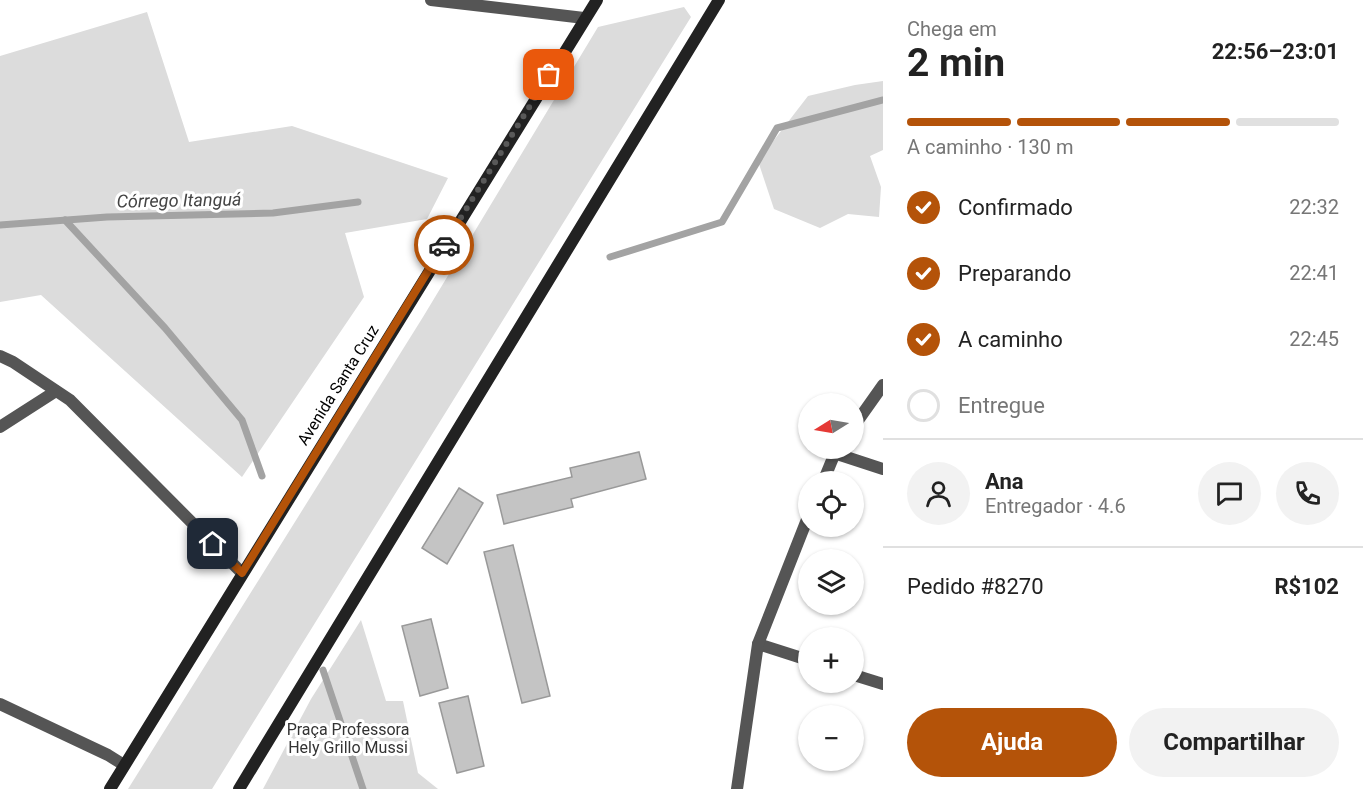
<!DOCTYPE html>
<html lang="pt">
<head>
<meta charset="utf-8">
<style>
	:root { --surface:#fff; --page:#f2f2f2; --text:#222; --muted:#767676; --line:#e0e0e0; --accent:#b45309 }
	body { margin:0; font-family:Roboto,sans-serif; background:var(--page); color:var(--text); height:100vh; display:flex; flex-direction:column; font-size:22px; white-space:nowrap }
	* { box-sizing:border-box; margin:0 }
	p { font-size:20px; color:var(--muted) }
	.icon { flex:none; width:33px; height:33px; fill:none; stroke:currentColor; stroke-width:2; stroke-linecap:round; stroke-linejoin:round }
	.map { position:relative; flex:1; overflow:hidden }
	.details { display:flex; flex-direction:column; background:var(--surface); width:480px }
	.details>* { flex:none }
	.needle { width:39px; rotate:259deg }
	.buttons { position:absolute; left:798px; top:393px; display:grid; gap:12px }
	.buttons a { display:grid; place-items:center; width:66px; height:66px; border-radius:50%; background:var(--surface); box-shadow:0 2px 4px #0004; font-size:30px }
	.pin { position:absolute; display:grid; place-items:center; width:51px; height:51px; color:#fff; margin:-26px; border-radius:12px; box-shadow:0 3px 9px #0006 }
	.courier { position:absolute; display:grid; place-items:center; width:60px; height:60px; margin:-30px; border:4px solid #b45309; border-radius:50%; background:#fff; color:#222; box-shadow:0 2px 8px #0007 }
	.headline em { font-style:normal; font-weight:700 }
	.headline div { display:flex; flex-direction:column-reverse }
	.headline { display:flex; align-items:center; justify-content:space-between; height:102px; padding:0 24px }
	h1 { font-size:39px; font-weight:700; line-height:45px }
	.bar { display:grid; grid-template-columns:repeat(4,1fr); gap:9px 6px; align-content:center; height:72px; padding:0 24px }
	.bar i { height:8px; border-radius:4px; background:var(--line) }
	.bar .current { background:var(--accent) }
	.bar p { grid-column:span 4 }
	.line { display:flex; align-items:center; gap:15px; padding:0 24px; border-top:2px solid var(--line) }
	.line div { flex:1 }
	.round { display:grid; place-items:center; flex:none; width:63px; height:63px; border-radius:32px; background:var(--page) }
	ol { padding:0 24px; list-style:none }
	li { display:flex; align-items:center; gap:18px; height:66px }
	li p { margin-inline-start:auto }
	li .icon { padding:6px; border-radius:50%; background:var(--accent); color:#fff; stroke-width:4 }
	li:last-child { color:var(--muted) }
	li i { width:33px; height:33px; border:3px solid var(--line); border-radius:50% }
	.button { display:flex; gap:12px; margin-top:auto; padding:12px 24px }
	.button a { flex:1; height:69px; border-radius:36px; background:var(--accent); color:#fff; font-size:24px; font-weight:700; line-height:69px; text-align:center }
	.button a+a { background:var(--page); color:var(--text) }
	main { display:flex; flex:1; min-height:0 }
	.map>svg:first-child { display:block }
	.green { fill:#dcdcdc }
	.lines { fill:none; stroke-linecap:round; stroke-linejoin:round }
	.stream { stroke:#a3a3a3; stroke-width:7 }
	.building { fill:#c4c4c4; stroke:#999; stroke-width:1.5 }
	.street { stroke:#555; stroke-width:12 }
	.secondary { stroke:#222; stroke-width:12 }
	.done { stroke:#595959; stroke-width:6; stroke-dasharray:0 10.8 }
	.route { stroke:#b45309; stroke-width:8 }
	.labels { text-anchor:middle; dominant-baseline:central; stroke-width:6; stroke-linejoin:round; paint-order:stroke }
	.street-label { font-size:16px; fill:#000; stroke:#fff }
	.park-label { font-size:16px; fill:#333; stroke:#fff }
	.water-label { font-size:18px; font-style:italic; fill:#444; stroke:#fff }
</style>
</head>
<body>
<main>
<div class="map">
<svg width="883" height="789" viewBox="0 0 883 789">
	<rect width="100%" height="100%" fill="#fff"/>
	<g class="green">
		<polygon points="684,7 691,17 212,789 128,789 423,317 598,27"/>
		<polygon points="147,12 189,142 292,126 448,178 427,219 345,233 364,297 242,477 41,295 0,302 0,56"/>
		<polygon points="883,81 883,150 870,156 881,187 879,217 848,214 820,228 774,209 758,161 808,96 855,85"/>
		<polygon points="361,620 386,701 403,701 418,773 438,789 263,789 311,699"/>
	</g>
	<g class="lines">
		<g class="stream">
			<polyline points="65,220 165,328 242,420 262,476"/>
			<polyline points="0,225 107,217 273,213 358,202"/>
			<polyline points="610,257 722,222 777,128 883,100"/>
			<polyline points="323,670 363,789"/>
		</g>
	</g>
	<g class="building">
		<polygon points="639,452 646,479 571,499 573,507 504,524 497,495 572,477 570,468"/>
		<polygon points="459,488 483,503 447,564 422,548"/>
		<polygon points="513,545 550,696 522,703 484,552"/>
		<polygon points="431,619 448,688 420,696 402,626"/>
		<polygon points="468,696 484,766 457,773 439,703"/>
	</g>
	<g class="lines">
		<g class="street">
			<polyline points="431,0 584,18"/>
			<polyline points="0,356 13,362 70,400 242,573"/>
			<polyline points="854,426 883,385"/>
			<polyline points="0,427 56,391"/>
			<polyline points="834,453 883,469"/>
			<polyline points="823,482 837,448"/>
			<polyline points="758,644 808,660"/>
			<polyline points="854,675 883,684"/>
			<polyline points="0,704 108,755 124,765"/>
			<polyline points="737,789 758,644 808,517"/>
		</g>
		<g class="secondary">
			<polyline points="110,789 597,0"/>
			<polyline points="239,789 719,0"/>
		</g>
	</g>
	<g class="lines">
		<polyline class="done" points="444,245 549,75"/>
		<polyline class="route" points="213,544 242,573 444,245"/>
	</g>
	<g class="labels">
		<g class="street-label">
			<text transform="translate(338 385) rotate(-58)">Avenida Santa Cruz</text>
		</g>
		<g class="park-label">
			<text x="348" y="729">Praça Professora<tspan x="348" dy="18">Hely Grillo Mussi</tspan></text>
		</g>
		<g class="water-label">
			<text transform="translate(179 200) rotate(-1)">Córrego Itanguá</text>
		</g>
	</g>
</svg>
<div class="buttons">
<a><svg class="needle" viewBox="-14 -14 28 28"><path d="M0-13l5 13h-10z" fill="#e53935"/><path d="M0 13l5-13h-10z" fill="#767676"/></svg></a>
<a><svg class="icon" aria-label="locate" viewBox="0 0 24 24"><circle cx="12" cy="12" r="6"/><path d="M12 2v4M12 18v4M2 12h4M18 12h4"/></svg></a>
<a><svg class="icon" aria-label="layers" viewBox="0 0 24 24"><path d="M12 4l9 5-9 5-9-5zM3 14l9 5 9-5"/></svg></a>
<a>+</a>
<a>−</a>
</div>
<div class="pin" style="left:549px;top:75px;background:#ea580c"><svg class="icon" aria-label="bag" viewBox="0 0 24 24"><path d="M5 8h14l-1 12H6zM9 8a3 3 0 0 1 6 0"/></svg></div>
<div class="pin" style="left:213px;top:544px;background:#1f2937"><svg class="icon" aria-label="home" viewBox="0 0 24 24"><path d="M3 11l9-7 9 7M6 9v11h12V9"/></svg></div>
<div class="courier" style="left:444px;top:245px"><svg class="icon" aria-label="car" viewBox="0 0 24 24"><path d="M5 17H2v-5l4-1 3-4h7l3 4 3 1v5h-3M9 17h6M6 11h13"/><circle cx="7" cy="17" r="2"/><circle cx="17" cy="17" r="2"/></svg></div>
</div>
<section class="details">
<div class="headline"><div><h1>2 min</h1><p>Chega em</p></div><em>22:56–23:01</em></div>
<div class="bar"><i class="current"></i><i class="current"></i><i class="current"></i><i></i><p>A caminho · 130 m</p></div>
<ol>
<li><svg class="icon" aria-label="check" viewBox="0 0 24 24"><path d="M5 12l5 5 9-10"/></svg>Confirmado<p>22:32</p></li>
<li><svg class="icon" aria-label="check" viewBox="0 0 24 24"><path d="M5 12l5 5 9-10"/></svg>Preparando<p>22:41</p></li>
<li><svg class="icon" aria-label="check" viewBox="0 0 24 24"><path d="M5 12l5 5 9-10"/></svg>A caminho<p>22:45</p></li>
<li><i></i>Entregue</li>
</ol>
<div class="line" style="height:108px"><a class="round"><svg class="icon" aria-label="person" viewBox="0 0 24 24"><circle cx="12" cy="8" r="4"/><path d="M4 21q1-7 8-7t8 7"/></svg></a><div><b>Ana</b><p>Entregador · 4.6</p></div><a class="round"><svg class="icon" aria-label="chat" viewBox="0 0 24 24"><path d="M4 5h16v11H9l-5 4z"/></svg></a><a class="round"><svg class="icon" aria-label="phone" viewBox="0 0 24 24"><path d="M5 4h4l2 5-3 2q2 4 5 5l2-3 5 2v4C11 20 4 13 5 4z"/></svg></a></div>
<div class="line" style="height:78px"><div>Pedido #8270</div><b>R$102</b></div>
<div class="button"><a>Ajuda</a><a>Compartilhar</a></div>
</section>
</main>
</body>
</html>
